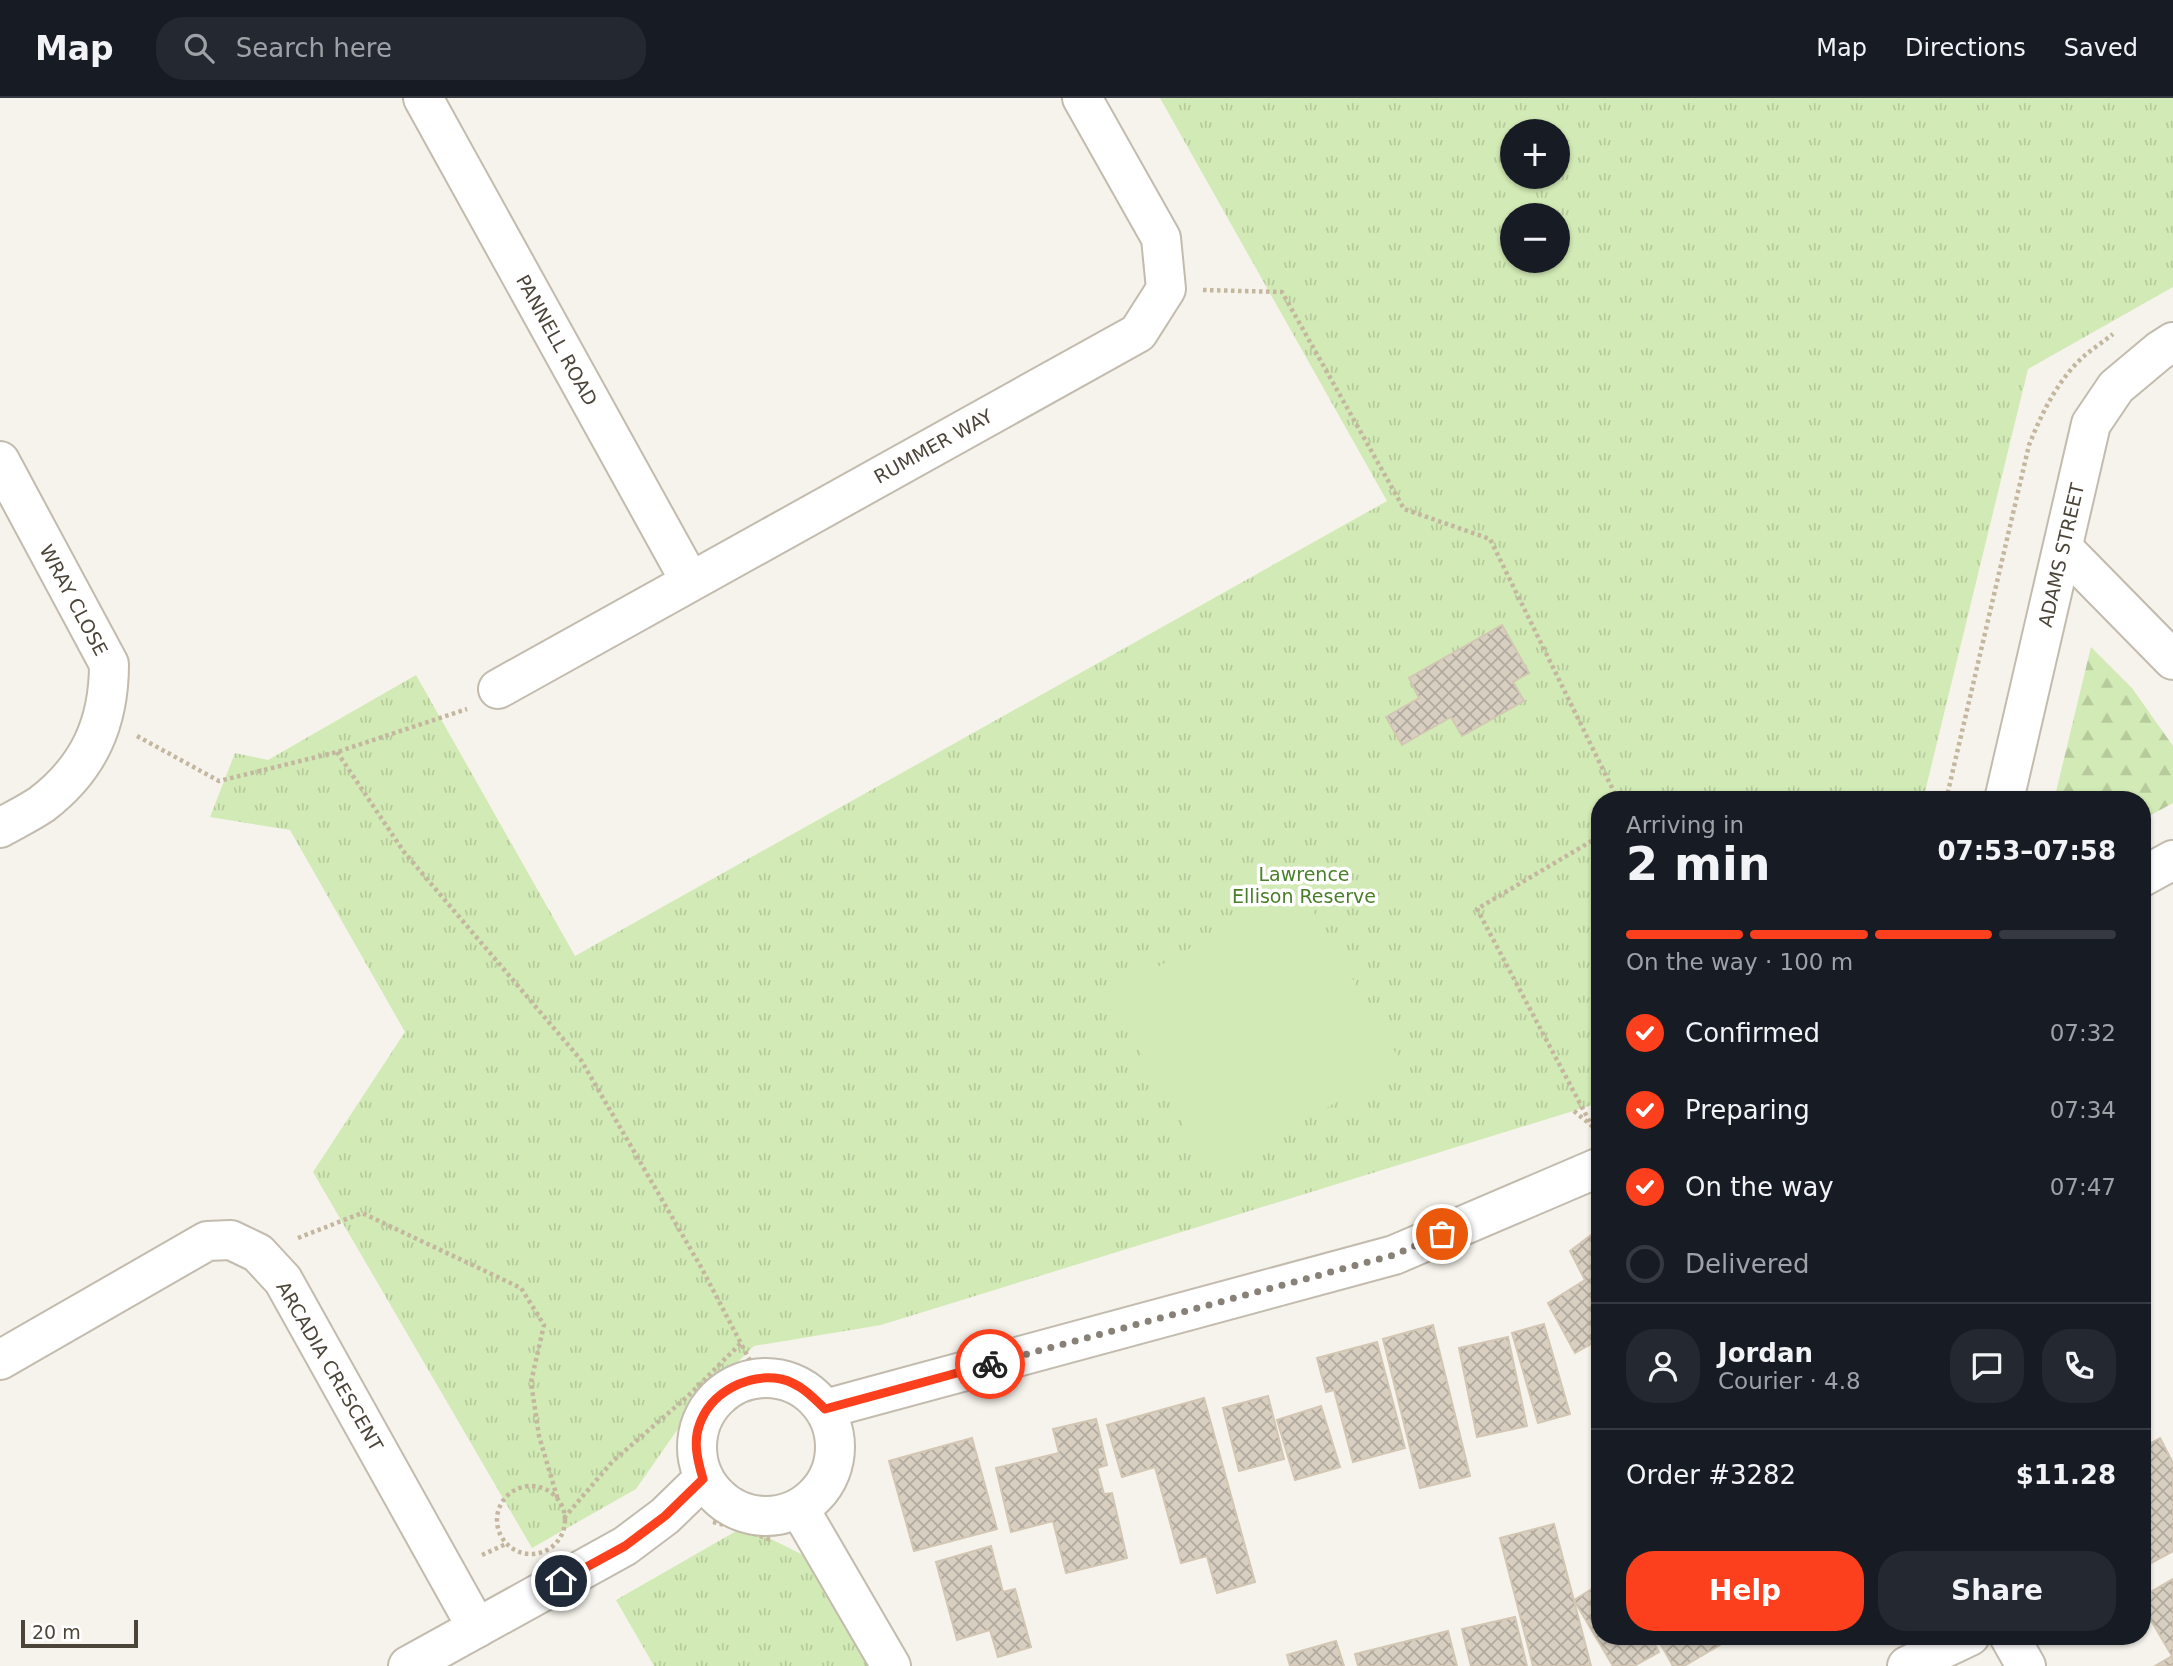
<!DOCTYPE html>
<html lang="en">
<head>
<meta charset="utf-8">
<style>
	:root { --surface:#171b24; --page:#242831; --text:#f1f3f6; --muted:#9ea1a6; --line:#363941; --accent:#fc3f1d }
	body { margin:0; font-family:"DejaVu Sans",sans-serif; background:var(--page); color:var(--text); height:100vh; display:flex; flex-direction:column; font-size:26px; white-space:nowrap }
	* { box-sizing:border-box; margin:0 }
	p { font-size:23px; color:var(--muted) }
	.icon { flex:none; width:38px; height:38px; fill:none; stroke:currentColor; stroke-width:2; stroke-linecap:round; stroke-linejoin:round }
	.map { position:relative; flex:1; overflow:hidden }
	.side { position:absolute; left:1591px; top:693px; width:560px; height:854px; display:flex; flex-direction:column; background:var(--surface); border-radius:28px; box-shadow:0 2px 5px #0004 }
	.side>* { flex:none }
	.fabs { position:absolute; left:1500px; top:21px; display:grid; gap:14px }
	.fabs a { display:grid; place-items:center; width:70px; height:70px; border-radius:50%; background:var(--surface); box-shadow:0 2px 5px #0004; font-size:35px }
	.scale { position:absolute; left:21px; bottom:18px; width:117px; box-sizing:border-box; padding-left:7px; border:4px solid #4b4439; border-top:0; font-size:19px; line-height:24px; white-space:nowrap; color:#4b4439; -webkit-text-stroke:5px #fff; paint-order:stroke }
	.pin { position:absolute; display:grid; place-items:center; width:60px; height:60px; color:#fff; margin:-30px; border:4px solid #fff; border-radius:50%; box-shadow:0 2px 7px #0007 }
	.courier { position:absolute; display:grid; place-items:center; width:70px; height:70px; margin:-35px; border:5px solid #fc3f1d; border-radius:50%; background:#fff; color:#222; box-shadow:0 2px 9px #0007 }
	.overview em { font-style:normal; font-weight:800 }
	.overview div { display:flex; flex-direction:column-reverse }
	.overview { display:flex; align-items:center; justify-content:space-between; height:119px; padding:0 35px }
	h1 { font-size:46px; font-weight:800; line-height:52px }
	.bar { display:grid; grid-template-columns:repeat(4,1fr); gap:10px 7px; align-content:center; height:84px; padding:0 35px }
	.bar i { height:9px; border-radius:5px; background:var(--line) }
	.bar .current { background:var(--accent) }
	.bar p { grid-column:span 4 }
	.line { display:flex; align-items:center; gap:18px; padding:0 35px; border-top:2px solid var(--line) }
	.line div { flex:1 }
	.round { display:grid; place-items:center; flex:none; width:74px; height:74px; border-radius:28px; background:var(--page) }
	ol { padding:0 35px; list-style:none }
	li { display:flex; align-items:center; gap:21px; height:77px }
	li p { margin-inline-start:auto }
	li .icon { padding:7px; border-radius:50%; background:var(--accent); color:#fff; stroke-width:4 }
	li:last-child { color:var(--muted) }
	li i { width:38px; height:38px; border:4px solid var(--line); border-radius:50% }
	.action { display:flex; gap:14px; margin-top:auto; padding:14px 35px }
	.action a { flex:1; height:80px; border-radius:28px; background:var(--accent); color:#fff; font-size:28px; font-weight:800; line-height:80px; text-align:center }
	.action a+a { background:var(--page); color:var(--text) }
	header { display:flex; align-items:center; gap:42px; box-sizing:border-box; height:98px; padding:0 35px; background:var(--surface); border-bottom:2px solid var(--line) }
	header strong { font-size:33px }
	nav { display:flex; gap:38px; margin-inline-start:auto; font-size:24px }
	.search { width:490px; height:63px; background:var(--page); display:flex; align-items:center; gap:18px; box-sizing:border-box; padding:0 24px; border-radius:28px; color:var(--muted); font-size:26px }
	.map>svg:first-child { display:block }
	.grass { fill:url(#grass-tufts); fill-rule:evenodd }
	.forest { fill:url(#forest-firs) }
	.pitch { fill:#d2eab5 }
	.building { fill:url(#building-cross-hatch); stroke:#d3c7b4; stroke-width:2 }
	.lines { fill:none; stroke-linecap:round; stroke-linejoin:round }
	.minor-casing { stroke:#c2bbae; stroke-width:42 }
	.path { stroke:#c4b79f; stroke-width:4.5; stroke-dasharray:3.5 3.5; stroke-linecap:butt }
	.minor { stroke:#fff; stroke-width:38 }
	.done { stroke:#878178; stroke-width:7; stroke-dasharray:0 12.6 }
	.route { stroke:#fc3f1d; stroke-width:9 }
	.labels { text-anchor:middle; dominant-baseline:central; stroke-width:7; stroke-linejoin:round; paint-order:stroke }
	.street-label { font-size:19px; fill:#4b4439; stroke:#fff }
	.park-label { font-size:19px; fill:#4a7f2a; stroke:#fff }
</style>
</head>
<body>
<header>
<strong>Map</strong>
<div class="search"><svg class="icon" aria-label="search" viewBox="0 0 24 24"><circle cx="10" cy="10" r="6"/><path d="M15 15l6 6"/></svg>Search here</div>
<nav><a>Map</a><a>Directions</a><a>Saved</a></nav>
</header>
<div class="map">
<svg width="2173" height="1568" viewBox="0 0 2173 1568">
	<defs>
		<pattern id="grass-tufts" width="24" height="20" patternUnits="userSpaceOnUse" patternTransform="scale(1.75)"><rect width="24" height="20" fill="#d2eab5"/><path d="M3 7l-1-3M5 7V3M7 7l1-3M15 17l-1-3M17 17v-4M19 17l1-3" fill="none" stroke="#b6ca9c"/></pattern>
		<pattern id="forest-firs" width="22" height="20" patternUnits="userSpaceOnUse" patternTransform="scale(1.75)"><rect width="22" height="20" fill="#d2eab5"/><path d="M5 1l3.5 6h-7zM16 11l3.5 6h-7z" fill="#b6ca9c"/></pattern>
		<pattern id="building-cross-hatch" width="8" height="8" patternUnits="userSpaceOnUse" patternTransform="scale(1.75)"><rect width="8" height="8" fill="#d8cfc1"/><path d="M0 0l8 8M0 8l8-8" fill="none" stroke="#b1aa9e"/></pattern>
	</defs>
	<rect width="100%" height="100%" fill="#f6f3ec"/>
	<g class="grass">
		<path d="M 1160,0 L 2173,0 L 2173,189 L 2028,271 L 1923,702 L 1600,702 L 1599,1005 L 881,1227 L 754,1248 L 696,1305 L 636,1391 L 532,1450 L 313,1074 L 405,934 L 290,732 L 210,719 L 235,655 L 268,662 L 416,577 L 575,858 L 1387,403 ZM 1512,33 L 1558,33 L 1558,79 L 1512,79 ZM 1512,117 L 1558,117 L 1558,163 L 1512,163 Z"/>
		<polygon points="745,1428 813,1462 873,1568 654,1568 616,1502"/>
	</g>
	<polygon class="forest" points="2091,549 2132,590 2173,648 2173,705 2142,722 2142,702 2054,702"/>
	<polygon class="pitch" points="1298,787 1402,966 1212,1076 1108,898"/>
	<g class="building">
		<polygon points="1502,527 1529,575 1513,584 1524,603 1462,638 1451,619 1402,647 1386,619 1419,600 1409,580"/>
		<polygon points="1599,1131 1600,1241 1575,1255 1548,1205 1585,1182 1570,1153"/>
		<polygon points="1544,1226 1570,1316 1538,1325 1512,1235"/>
		<polygon points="1433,1227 1470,1378 1420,1390 1383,1241"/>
		<polygon points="1508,1239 1527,1328 1477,1339 1459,1250"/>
		<polygon points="1377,1244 1405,1350 1353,1364 1334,1292 1326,1294 1317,1260"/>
		<polygon points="1268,1298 1284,1361 1239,1373 1223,1310"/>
		<polygon points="1204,1300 1255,1484 1217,1495 1207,1458 1181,1465 1155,1369 1122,1379 1107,1327"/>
		<polygon points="1321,1308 1340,1369 1295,1382 1277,1322"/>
		<polygon points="1096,1321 1107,1367 1097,1370 1104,1396 1112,1395 1127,1460 1066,1475 1053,1423 1011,1434 996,1370 1059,1355 1053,1331"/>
		<polygon points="972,1340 997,1431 914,1453 889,1363"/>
		<polygon points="2160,1340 2173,1365 2173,1453 2142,1470 2142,1350"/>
		<polygon points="1554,1426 1591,1568 1533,1568 1500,1440"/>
		<polygon points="991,1448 1003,1494 1015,1491 1031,1549 998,1559 990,1532 957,1542 936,1464"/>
		<polygon points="2173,1481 2173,1568 2155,1568 2172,1558 2142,1507 2142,1499"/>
		<polygon points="1600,1486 1600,1538 1650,1538 1659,1554 1634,1568 1613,1568 1574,1502"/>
		<polygon points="1515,1519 1527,1568 1471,1568 1462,1531"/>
		<polygon points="1448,1533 1457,1568 1358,1568 1355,1556"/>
		<polygon points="1656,1538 1715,1538 1720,1547 1684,1568 1673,1568"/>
		<polygon points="1336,1543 1344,1568 1290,1568 1287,1557"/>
	</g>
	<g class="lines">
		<g class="minor-casing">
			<g id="minor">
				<polyline points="423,0 690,483"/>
				<path d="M 0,363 L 109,566 C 109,625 89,670 42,706 C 29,715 14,722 0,730"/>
				<polyline points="2063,450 2173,562"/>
				<polyline points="498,591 1138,235 1166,191 1161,140 1082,0"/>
				<polyline points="2004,702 2091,326 2116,289 2159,253 2173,244"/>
				<polyline points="2142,779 2173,762"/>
				<polyline points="0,1262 207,1143 231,1142 258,1155 283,1182 477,1530"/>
				<circle cx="766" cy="1349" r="69"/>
				<polyline points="825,1311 1394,1157 1600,1069"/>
				<polyline points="799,1410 891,1568"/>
				<polyline points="2009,1538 2026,1568"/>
				<polyline points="408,1568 625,1448 665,1418 703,1381"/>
				<polyline points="1907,1568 1970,1538"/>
			</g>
		</g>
		<g class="path">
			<polyline points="1203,192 1282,194 1404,411 1490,441 1618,702"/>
			<polyline points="137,638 219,683 337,654 467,611"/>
			<polyline points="337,654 404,754 581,962 701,1169 759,1280"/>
			<path d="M 1946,702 L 2029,347 C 2042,315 2057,283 2083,259 C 2092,251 2103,244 2113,236"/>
			<polyline points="1574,1013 1591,1027 1600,1027"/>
			<polyline points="1593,1030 1477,811 1600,738"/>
			<polyline points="298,1140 362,1115 521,1190 544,1227 531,1284 539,1338 558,1402"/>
			<circle cx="531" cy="1422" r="34"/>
			<polyline points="564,1420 612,1364 688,1298 741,1245"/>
			<polyline points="713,1424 741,1431 771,1442"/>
			<polyline points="482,1457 506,1446"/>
		</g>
		<use href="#minor" class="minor"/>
	</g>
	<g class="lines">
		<polyline class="done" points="990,1266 1394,1157 1442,1136"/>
		<path class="route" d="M 561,1483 L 625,1448 L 665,1418 L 703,1381 C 698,1364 693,1345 699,1328 C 710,1294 748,1275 781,1281 C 799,1285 812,1298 825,1311 L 990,1266"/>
	</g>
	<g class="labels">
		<g class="street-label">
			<text transform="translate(557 242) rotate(61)">PANNELL ROAD</text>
			<text transform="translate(933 348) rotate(-29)">RUMMER WAY</text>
			<text transform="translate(2061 457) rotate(-77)">ADAMS STREET</text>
			<text transform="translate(74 502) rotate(62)">WRAY CLOSE</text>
			<text transform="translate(330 1268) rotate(60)">ARCADIA CRESCENT</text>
		</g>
		<g class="park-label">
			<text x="1304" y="776">Lawrence<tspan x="1304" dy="22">Ellison Reserve</tspan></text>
		</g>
	</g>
</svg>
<div class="fabs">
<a>+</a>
<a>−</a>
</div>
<div class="scale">20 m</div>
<div class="pin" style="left:1442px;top:1136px;background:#ea580c"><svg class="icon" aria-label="bag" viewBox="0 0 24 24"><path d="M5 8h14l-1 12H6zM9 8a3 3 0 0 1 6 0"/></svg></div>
<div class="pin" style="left:561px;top:1483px;background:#1f2937"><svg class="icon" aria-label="home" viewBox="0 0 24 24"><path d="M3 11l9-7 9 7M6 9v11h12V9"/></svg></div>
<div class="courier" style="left:990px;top:1266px"><svg class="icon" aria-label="bike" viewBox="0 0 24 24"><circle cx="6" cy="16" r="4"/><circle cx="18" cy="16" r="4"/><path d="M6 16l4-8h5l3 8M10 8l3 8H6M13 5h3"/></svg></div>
<section class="side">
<div class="overview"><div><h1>2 min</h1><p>Arriving in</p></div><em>07:53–07:58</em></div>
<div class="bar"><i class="current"></i><i class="current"></i><i class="current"></i><i></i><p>On the way · 100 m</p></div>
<ol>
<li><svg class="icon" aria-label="check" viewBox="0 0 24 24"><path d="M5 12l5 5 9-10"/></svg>Confirmed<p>07:32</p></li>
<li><svg class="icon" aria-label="check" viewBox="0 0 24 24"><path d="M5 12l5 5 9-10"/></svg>Preparing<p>07:34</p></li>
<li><svg class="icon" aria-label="check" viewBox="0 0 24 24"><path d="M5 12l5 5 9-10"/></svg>On the way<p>07:47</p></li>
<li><i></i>Delivered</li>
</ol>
<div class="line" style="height:126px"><a class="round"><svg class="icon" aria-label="person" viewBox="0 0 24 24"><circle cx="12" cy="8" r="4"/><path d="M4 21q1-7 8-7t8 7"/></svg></a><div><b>Jordan</b><p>Courier · 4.8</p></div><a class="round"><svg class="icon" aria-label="chat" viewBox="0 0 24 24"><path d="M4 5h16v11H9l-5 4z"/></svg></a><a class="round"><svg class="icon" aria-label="phone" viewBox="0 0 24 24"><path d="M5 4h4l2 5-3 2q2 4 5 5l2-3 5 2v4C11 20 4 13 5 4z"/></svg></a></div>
<div class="line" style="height:91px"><div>Order #3282</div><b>$11.28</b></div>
<div class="action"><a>Help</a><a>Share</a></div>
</section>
</div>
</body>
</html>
